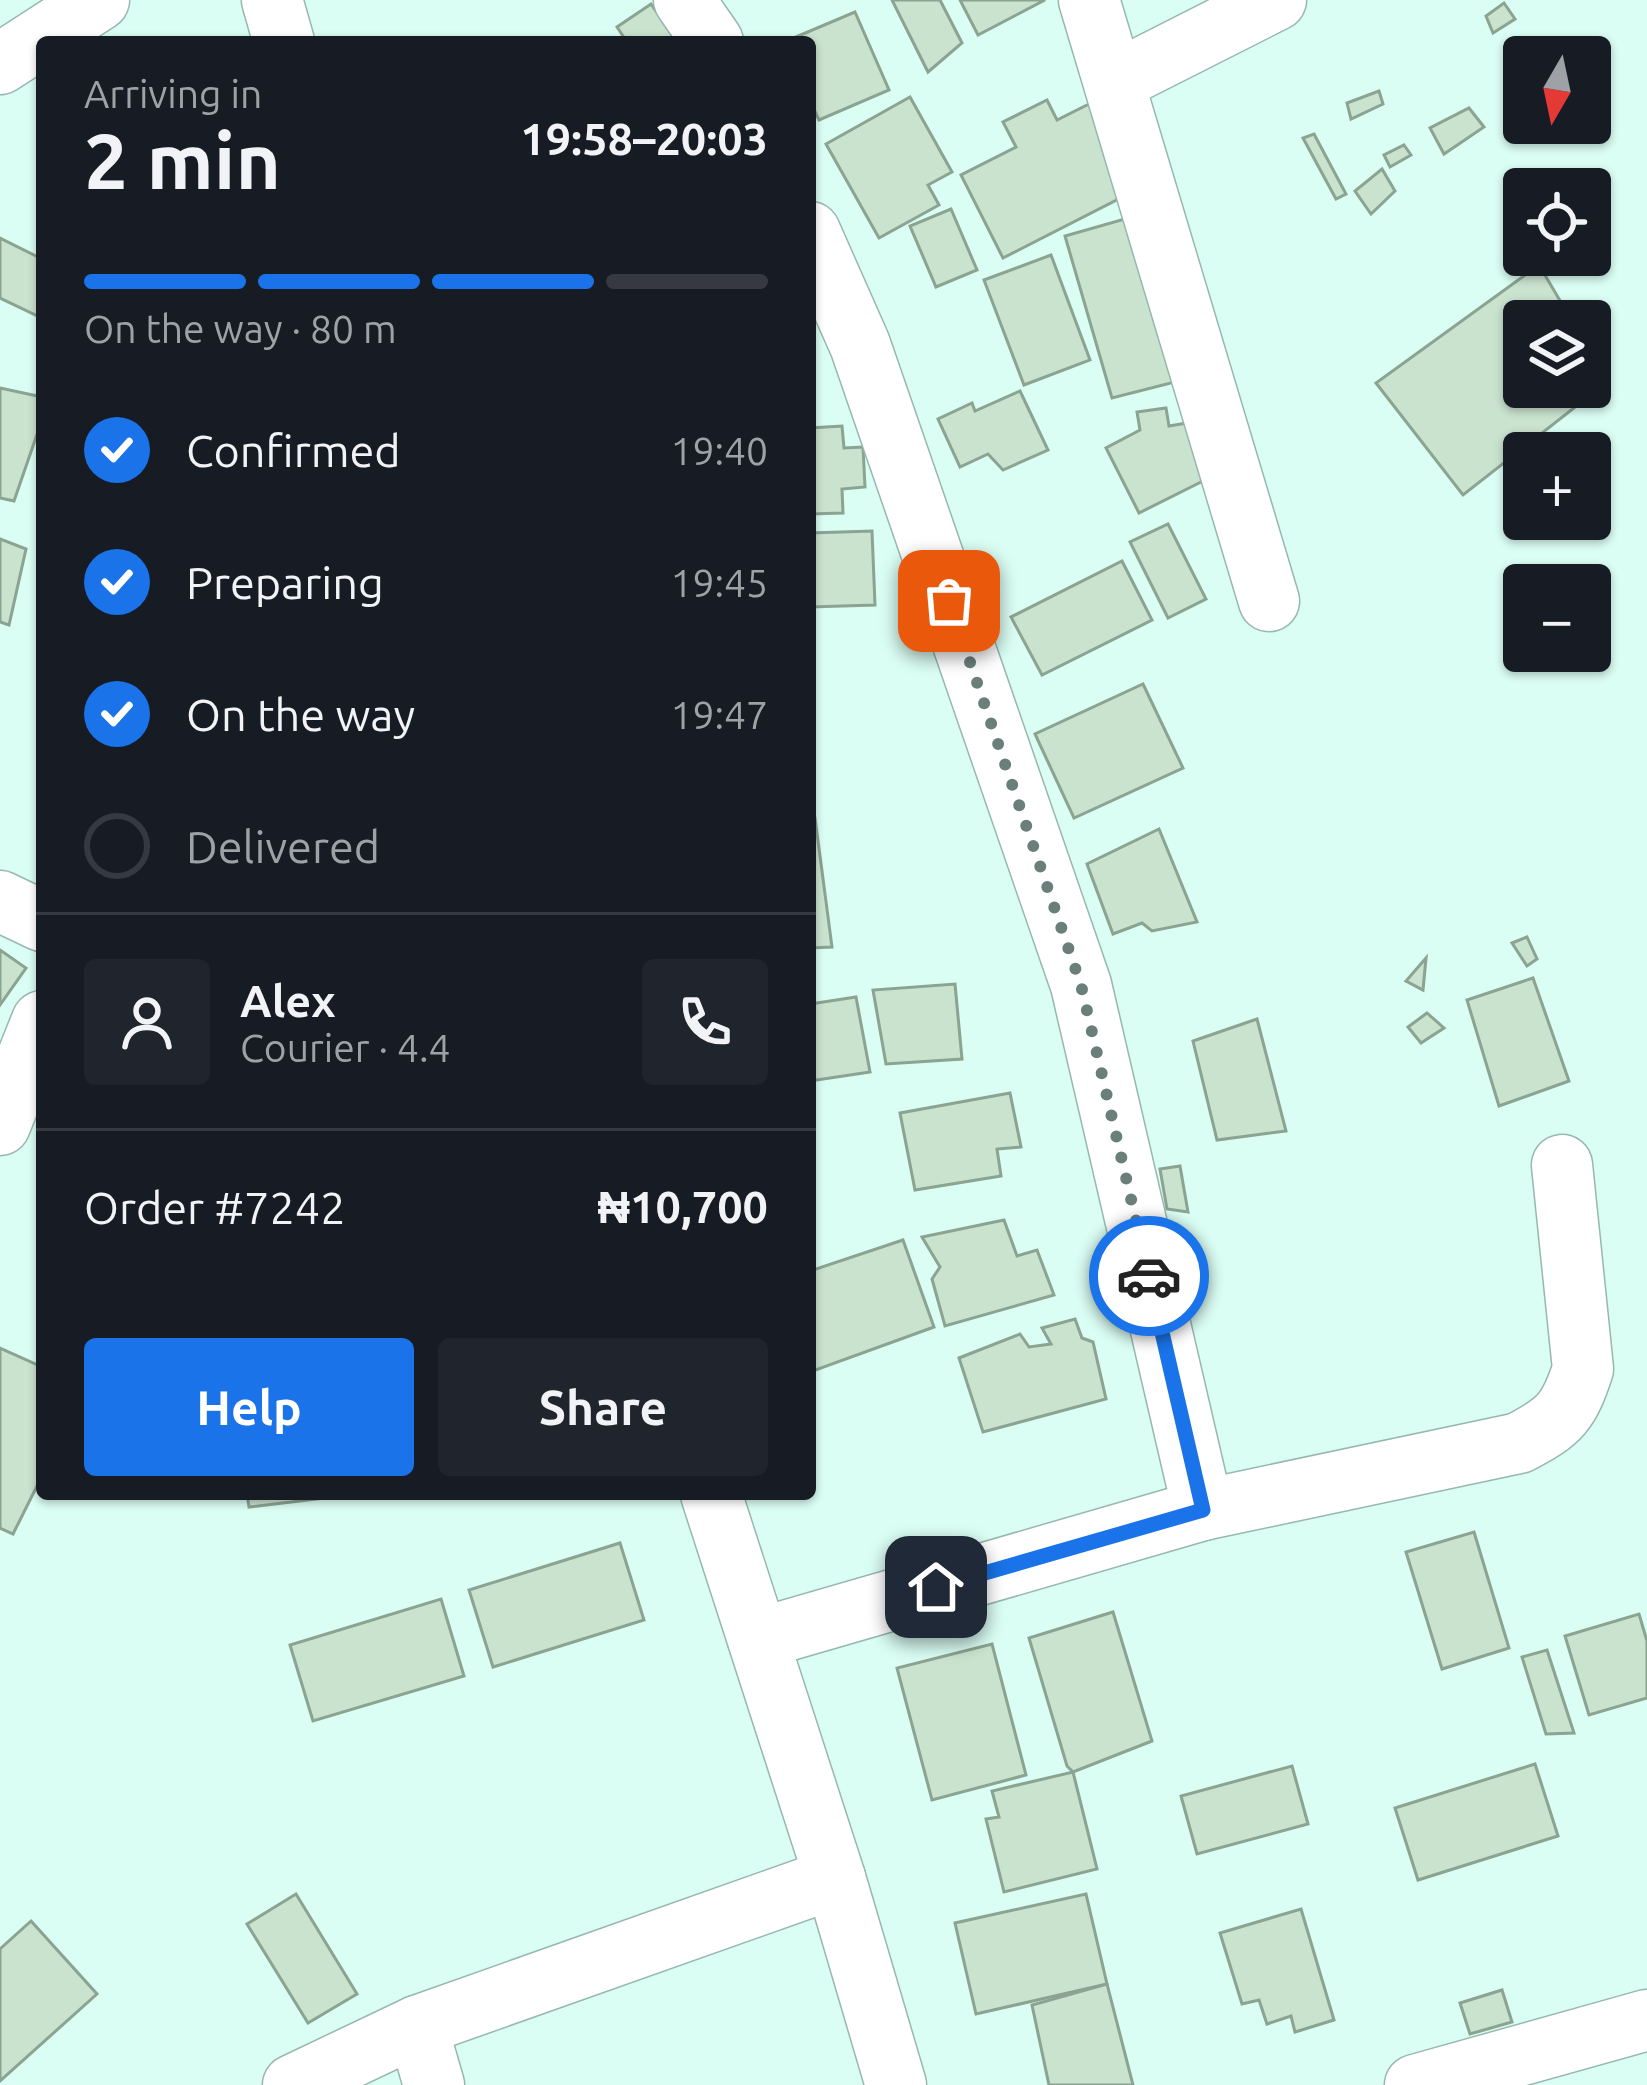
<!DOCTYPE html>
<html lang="en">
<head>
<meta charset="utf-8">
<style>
	:root { --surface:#171b24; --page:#20242c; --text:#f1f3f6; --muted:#9ea1a6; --line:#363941; --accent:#1a73e8 }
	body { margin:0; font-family:Ubuntu,sans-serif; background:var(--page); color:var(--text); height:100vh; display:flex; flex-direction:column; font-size:45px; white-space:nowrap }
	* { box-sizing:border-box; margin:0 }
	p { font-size:39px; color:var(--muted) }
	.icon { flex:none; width:66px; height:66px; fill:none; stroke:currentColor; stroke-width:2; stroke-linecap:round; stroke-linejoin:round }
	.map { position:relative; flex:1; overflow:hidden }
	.drawer { position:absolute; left:36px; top:36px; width:780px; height:1464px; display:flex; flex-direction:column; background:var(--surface); border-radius:12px; box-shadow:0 3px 9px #0004 }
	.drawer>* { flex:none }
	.needle { width:78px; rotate:189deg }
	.tools { position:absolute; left:1503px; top:36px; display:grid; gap:24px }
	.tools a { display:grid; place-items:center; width:108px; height:108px; border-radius:12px; background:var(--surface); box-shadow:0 3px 9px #0004; font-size:60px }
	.pin { position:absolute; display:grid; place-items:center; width:102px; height:102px; color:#fff; margin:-51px; border-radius:24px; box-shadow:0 6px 18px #0006 }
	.courier { position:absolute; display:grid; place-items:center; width:120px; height:120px; margin:-60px; border:9px solid #1a73e8; border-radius:50%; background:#fff; color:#222; box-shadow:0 3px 15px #0007 }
	.summary em { font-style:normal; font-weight:600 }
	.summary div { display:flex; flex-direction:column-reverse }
	.summary { display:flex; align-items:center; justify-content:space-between; height:204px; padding:0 48px }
	h1 { font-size:78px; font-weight:600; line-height:90px }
	.bar { display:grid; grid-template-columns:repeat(4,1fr); gap:18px 12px; align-content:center; height:144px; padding:0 48px }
	.bar i { height:15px; border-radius:9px; background:var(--line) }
	.bar .on { background:var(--accent) }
	.bar p { grid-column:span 4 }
	.line { display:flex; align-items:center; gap:30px; padding:0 48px; border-top:3px solid var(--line) }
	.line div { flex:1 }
	.round { display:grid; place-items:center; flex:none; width:126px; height:126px; border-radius:12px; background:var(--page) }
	ol { padding:0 48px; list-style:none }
	li { display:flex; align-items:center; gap:36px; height:132px }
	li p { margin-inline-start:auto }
	li .icon { padding:12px; border-radius:50%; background:var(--accent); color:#fff; stroke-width:4 }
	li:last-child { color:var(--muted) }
	li i { width:66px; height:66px; border:6px solid var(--line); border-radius:50% }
	.cta { display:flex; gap:24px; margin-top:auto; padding:24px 48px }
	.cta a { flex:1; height:138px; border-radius:12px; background:var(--accent); color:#fff; font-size:48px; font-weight:600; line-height:138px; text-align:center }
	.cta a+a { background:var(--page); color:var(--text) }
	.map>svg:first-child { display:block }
	.building { fill:#c9e3cf; stroke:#8ba391; stroke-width:3 }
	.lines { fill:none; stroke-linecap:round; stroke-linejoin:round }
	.minor-casing { stroke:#97b8af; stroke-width:63 }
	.minor { stroke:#fff; stroke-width:60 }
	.done { stroke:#6a7f7a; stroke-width:12; stroke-dasharray:0 21.6 }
	.route { stroke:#1a73e8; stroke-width:15 }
</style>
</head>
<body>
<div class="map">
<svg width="1647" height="2085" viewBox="0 0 1647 2085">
	<rect width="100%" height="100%" fill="#dafdf4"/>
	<g class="building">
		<polygon points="892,0 940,0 962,43 928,72"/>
		<polygon points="960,0 1045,0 978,35"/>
		<polygon points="1504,3 1515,19 1493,33 1486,16"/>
		<polygon points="651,4 677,42 627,42 617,27"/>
		<polygon points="855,12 889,90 819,120 810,101 810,42 784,42"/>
		<polygon points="1379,91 1383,104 1351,119 1347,103"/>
		<polygon points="910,97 952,172 928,185 939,205 879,238 826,144"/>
		<polygon points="1047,100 1057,120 1093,102 1138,189 1003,258 961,175 1016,147 1003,122"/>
		<polygon points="1469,108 1484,127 1444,154 1430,128"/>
		<polygon points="1314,134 1346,194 1336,199 1303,138"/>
		<polygon points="1404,145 1411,155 1390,167 1384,155"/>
		<polygon points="1382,169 1395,191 1371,214 1355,191"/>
		<polygon points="951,209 977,270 936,287 910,226"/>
		<polygon points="1128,218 1175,382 1112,398 1065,236"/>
		<polygon points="0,238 42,259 42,318 0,298"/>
		<polygon points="1051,255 1090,360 1024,385 984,280"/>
		<polygon points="1539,265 1572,321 1524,321 1524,387 1590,387 1590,352 1607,382 1463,495 1376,383"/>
		<polygon points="0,388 42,397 42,420 14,501 0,498"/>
		<polygon points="1020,391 1048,450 1003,470 988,454 960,467 938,419 972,403 975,411"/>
		<polygon points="1166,408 1169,426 1193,422 1203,481 1139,513 1106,448 1140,430 1137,412"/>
		<polygon points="842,426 844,448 863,447 865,487 842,489 843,513 810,514 810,428"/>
		<polygon points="1168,524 1206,599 1168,618 1130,542"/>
		<polygon points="872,531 875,605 810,607 810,533"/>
		<polygon points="0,539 26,549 9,625 0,622"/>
		<polygon points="1122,561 1152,620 1042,675 1011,617"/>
		<polygon points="1143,684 1183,768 1074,818 1035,734"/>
		<polygon points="815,818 832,947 810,948 810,819"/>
		<polygon points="1159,829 1197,922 1152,931 1142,923 1113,934 1087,864"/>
		<polygon points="1527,937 1537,959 1527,966 1512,943"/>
		<polygon points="0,950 26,968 0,1005"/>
		<polygon points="1426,958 1423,990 1406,981"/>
		<polygon points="1533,978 1569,1081 1499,1106 1467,1000"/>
		<polygon points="955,984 962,1059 886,1064 873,990"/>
		<polygon points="856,997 870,1072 810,1081 810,1004"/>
		<polygon points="1427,1013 1444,1028 1421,1043 1408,1027"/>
		<polygon points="1257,1019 1286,1131 1217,1140 1193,1041"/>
		<polygon points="1010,1093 1021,1147 997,1149 1001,1176 915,1190 900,1113"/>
		<polygon points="1180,1166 1188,1212 1167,1209 1160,1169"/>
		<polygon points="1004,1220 1017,1256 1037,1250 1054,1295 945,1326 932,1279 940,1267 922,1237"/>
		<polygon points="903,1240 934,1327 813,1371 810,1271"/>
		<polygon points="1075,1319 1082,1338 1093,1342 1106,1399 983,1432 959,1358 1020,1334 1029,1347 1051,1344 1042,1328"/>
		<polygon points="0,1348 42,1367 42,1476 13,1534 0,1528"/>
		<polygon points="247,1494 358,1494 249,1507"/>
		<polygon points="1474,1532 1509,1648 1442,1669 1406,1552"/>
		<polygon points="620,1543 644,1620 493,1667 469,1590"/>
		<polygon points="441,1599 464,1676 313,1721 290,1645"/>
		<polygon points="1113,1612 1152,1741 1073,1772 1067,1766 1029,1638"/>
		<polygon points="1639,1614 1647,1641 1647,1698 1589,1715 1565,1636"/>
		<polygon points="992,1644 1026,1775 932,1800 897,1668"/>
		<polygon points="1547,1650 1574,1733 1546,1734 1522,1657"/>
		<polygon points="1535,1764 1558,1836 1418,1880 1395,1808"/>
		<polygon points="1292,1766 1308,1824 1197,1854 1181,1796"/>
		<polygon points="1073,1772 1097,1869 1004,1892 986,1819 999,1817 992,1791"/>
		<polygon points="296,1894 357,1994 308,2023 247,1924"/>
		<polygon points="1086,1894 1107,1984 976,2014 955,1923"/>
		<polygon points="1301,1909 1334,2020 1295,2032 1291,2016 1267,2024 1259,2000 1242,2004 1220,1933"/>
		<polygon points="31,1921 97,1994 0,2081 0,1949"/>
		<polygon points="1107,1984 1133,2085 1049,2085 1032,2005"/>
		<polygon points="1502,1990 1512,2022 1470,2034 1460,2003"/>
	</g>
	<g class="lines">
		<g class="minor-casing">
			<g id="minor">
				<polyline points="272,0 284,42"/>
				<polyline points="684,0 713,42"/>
				<polyline points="1089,0 1269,601"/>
				<polyline points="0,64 99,0"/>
				<polyline points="1116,81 1276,0"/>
				<polyline points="810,232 860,345 1081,985 1203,1510"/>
				<polyline points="0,901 42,921"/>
				<polyline points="0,1125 42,1021"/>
				<polyline points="711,1494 835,1878 896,2085"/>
				<path d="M 758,1639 L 1203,1510 L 1519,1443 C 1560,1422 1569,1412 1583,1369 L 1562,1165"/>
				<polyline points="417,2026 434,2085"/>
				<polyline points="293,2085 417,2026 835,1878"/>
				<polyline points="1415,2085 1647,2020"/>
			</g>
		</g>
		<use href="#minor" class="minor"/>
	</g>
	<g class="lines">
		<polyline class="done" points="949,601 1081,985 1149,1276"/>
		<polyline class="route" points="936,1587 1203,1510 1149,1276"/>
	</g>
</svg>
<div class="tools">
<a><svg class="needle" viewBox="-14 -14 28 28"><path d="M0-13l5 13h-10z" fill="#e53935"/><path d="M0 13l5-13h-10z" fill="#9ea1a6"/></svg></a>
<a><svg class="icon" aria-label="locate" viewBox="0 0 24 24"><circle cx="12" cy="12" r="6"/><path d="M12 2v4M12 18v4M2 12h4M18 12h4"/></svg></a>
<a><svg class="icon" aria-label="layers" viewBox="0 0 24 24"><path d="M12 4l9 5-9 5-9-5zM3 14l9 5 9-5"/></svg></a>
<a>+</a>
<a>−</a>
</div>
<div class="pin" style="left:949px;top:601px;background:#ea580c"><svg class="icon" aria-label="bag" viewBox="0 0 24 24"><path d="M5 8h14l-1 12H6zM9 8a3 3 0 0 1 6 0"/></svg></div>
<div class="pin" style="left:936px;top:1587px;background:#1f2937"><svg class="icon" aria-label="home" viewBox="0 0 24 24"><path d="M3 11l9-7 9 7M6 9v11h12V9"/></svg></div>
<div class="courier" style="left:1149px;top:1276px"><svg class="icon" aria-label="car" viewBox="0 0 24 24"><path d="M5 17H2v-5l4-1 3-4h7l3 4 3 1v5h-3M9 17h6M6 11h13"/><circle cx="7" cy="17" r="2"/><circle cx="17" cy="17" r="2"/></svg></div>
<section class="drawer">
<div class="summary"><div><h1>2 min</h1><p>Arriving in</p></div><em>19:58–20:03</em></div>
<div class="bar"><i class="on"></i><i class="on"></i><i class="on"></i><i></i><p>On the way · 80 m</p></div>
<ol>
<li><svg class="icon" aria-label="check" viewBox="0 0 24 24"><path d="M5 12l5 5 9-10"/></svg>Confirmed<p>19:40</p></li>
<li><svg class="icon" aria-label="check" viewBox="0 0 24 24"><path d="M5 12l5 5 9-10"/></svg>Preparing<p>19:45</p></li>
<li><svg class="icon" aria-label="check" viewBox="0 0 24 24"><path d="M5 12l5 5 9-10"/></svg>On the way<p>19:47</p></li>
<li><i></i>Delivered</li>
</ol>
<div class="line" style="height:216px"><a class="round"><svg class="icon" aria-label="person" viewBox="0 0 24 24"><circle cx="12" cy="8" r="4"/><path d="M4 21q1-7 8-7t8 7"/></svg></a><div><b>Alex</b><p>Courier · 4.4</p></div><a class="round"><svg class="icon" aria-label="phone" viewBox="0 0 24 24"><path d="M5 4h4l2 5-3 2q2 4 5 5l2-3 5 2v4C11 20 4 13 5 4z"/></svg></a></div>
<div class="line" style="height:156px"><div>Order #7242</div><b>₦10,700</b></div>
<div class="cta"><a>Help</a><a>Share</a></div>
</section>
</div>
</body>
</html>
